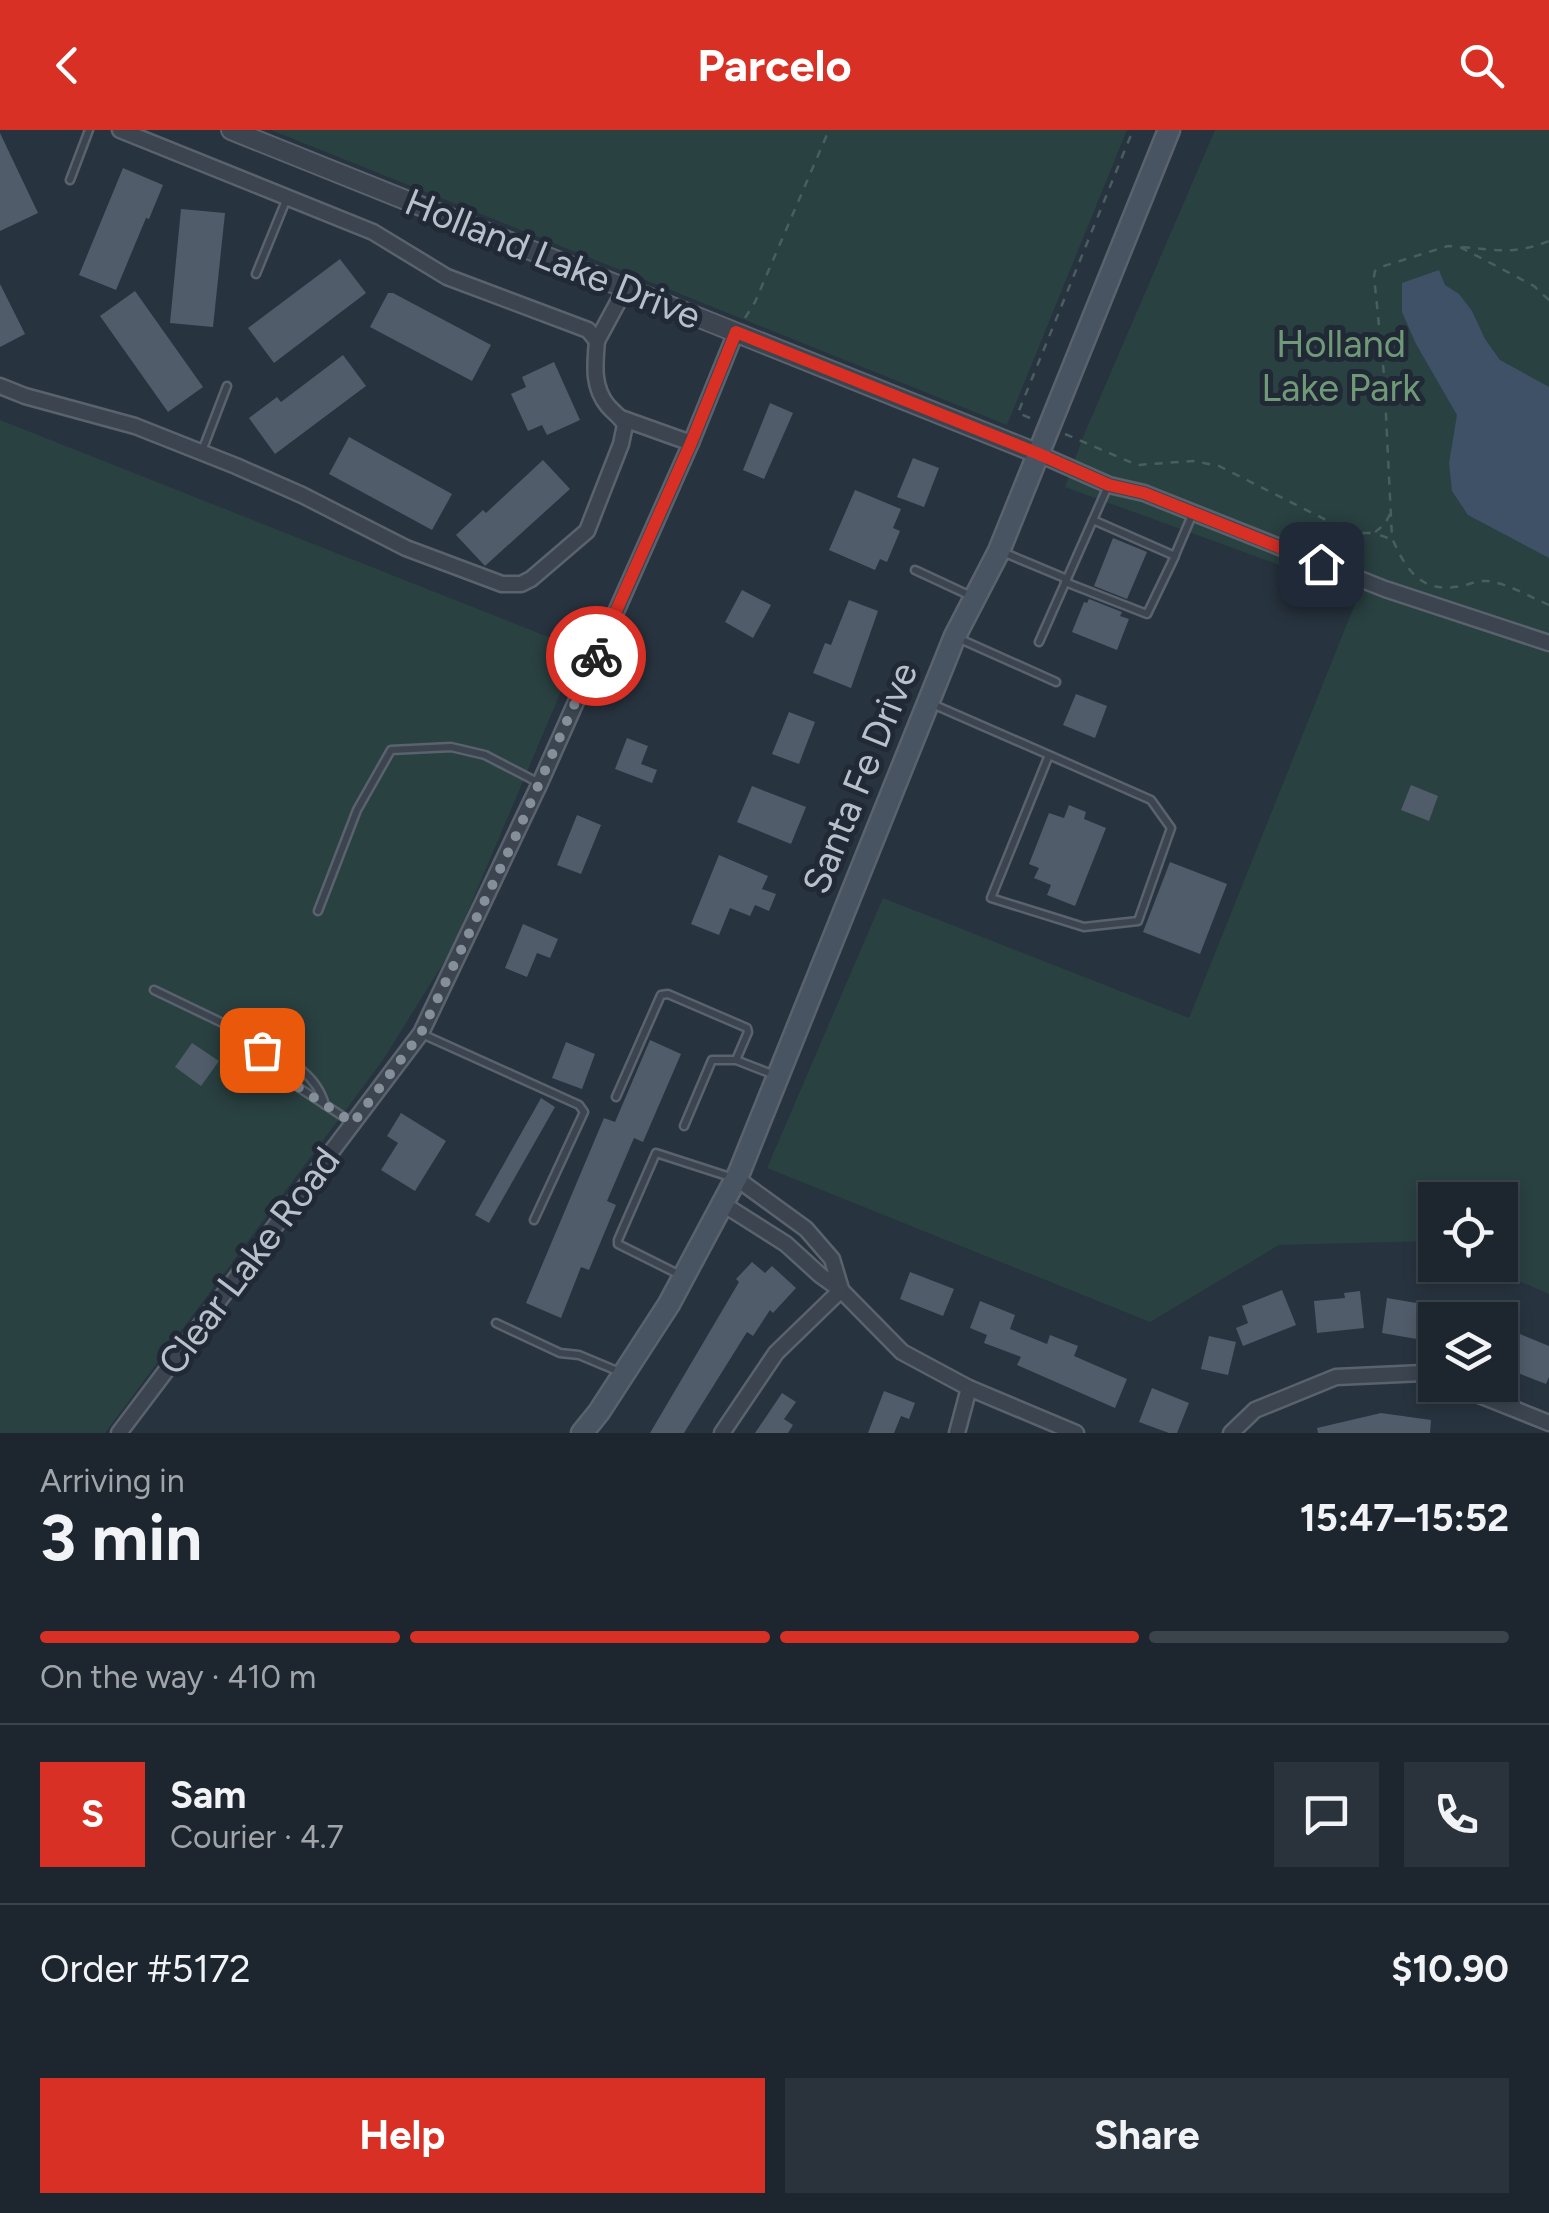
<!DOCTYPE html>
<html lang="en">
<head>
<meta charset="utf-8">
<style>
	:root { --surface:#1d262f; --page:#2a323b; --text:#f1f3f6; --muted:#a0a5aa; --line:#3b434b; --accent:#d93025 }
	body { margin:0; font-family:Figtree,sans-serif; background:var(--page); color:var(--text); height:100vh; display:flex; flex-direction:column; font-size:38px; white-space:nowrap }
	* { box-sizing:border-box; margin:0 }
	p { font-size:32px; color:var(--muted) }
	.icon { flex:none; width:55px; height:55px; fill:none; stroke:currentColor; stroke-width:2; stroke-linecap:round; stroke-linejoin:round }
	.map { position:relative; height:1303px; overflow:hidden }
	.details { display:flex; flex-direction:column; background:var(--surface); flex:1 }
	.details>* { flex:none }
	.buttons { position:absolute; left:1418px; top:1052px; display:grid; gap:20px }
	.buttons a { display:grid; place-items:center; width:100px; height:100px; border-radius:0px; background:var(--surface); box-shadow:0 5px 15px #0003,0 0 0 2px var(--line); font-size:50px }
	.pin { position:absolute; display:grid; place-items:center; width:85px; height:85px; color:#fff; margin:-42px; border-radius:20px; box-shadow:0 5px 15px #0006 }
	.courier { position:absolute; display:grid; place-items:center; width:100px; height:100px; margin:-50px; border:8px solid #d93025; border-radius:50%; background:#fff; color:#222; box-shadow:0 2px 12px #0007 }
	.headline em { font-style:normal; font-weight:700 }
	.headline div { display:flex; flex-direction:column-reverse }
	.headline { display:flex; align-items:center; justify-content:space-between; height:170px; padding:0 40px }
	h1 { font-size:65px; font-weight:700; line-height:75px }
	.bar { display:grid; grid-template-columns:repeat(4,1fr); gap:15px 10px; align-content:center; height:120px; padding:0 40px }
	.bar i { height:12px; border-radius:8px; background:var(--line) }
	.bar .active { background:var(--accent) }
	.bar p { grid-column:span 4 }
	.line { display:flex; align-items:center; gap:25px; padding:0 40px; border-top:2px solid var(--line) }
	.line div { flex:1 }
	.round { display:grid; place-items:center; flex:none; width:105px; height:105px; border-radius:0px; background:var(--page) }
	.primary-button { display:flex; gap:20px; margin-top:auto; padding:20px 40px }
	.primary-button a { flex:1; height:115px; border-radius:0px; background:var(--accent); color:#fff; font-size:40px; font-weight:700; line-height:115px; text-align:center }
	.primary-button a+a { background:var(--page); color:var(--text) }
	header { display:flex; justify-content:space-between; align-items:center; height:130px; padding:0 40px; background:var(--accent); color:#fff; font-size:45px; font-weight:700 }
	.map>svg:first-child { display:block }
	.green { fill:#2a4141 }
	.water { fill:#3e5167 }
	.building { fill:#505c6a }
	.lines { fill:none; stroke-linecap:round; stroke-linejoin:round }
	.service-casing { stroke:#59626d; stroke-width:11 }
	.minor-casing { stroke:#59626d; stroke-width:19 }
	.tertiary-casing { stroke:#59626d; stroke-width:22 }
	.secondary-casing { stroke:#59626d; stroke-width:25 }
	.path { stroke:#495e5f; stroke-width:2.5; stroke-dasharray:8 8; stroke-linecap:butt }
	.service { stroke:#3b444f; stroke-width:6 }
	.minor { stroke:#3b444f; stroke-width:14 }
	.tertiary { stroke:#3b444f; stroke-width:18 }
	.secondary { stroke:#495462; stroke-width:20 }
	.done { stroke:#858f99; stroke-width:10; stroke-dasharray:0 18 }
	.route { stroke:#d93025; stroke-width:12 }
	.labels { text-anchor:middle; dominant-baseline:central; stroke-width:10; stroke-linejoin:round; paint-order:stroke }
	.street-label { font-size:38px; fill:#b8c0ca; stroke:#202935 }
	.park-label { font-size:38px; fill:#709977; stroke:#202935 }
</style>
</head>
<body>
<header><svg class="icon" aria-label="back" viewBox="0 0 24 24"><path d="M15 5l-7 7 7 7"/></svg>Parcelo<svg class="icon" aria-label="search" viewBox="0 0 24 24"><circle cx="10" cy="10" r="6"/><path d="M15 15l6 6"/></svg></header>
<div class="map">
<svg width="1549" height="1303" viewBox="0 0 1549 1303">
	<rect width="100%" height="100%" fill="#27333f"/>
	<g class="green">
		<polygon points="271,0 1127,0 1007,295"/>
		<polygon points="1215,0 1549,0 1549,1164 1483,1135 1500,1135 1500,1070 1435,1070 1435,1114 1428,1111 1279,1115 1150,1192 767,1038 883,768 1189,888 1359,464 1065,357 1083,307"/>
		<polygon points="0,290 579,519 452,819 383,930 105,1303 0,1303"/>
	</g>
	<polygon class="water" points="1439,140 1445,155 1459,164 1472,181 1485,209 1500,230 1549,257 1549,428 1468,385 1452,361 1449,333 1457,285 1416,214 1402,182 1402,153"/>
	<g class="building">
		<polygon points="0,3 38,83 0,101"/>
		<polygon points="123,38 163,55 149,89 146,88 116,160 79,145"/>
		<polygon points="181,79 225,83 213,197 170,193"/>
		<polygon points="340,129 366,163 274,233 248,198"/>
		<polygon points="0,154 25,204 0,217"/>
		<polygon points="135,161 203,257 168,282 100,186"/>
		<polygon points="388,163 393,163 491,215 472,251 370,197"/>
		<polygon points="343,225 366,256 275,324 249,288 277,267 281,272"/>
		<polygon points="554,232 580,290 547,305 542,295 528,301 511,264 526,257 522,247"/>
		<polygon points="770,273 793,283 764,349 743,340"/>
		<polygon points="349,307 452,364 432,400 329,344"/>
		<polygon points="913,328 939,338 924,377 897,367"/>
		<polygon points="543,330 570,359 485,436 456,405 483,380 486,383"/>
		<polygon points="855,360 901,379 893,398 900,401 887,432 880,429 875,440 829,420"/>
		<polygon points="1113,408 1147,422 1127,469 1094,456"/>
		<polygon points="742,460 771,475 753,508 725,492"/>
		<polygon points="1089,469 1122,482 1120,486 1129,489 1117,520 1072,502 1084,472 1087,473"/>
		<polygon points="849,470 878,481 851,558 813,543 825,513 831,515"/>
		<polygon points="1076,564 1107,576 1095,608 1063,595"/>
		<polygon points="789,582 815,592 799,634 772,624"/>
		<polygon points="627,608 648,616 641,634 657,640 652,653 615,639"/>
		<polygon points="1411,655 1438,666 1429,691 1401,680"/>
		<polygon points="752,656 806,677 791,714 737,692"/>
		<polygon points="1069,675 1086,682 1084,689 1106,698 1075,776 1047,765 1051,755 1034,748 1039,738 1029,734 1049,683 1064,688"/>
		<polygon points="577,685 601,695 581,744 557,735"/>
		<polygon points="719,725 768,746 762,759 776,764 769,781 755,775 750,786 730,778 719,805 691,794"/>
		<polygon points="1170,732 1227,754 1200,824 1143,802"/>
		<polygon points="523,794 558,809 550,828 537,823 527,847 505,838"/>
		<polygon points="650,910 681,924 643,1012 634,1008 607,1071 616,1075 589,1140 581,1137 561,1188 526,1173 604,988 615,992"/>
		<polygon points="566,912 595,924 582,959 552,948"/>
		<polygon points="192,913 219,931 201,956 175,937"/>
		<polygon points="541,968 555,977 489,1093 475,1085"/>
		<polygon points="401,983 446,1011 415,1061 381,1040 398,1013 387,1006"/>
		<polygon points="752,1132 765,1143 772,1136 796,1158 773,1183 770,1180 753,1206 747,1202 684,1303 650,1303 739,1152 736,1149"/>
		<polygon points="910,1142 954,1159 943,1186 900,1169"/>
		<polygon points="1282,1160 1296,1195 1243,1216 1236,1198 1248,1193 1242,1176"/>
		<polygon points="1360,1161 1364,1198 1317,1203 1314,1171 1345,1168 1344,1163"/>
		<polygon points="1387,1168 1440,1177 1438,1190 1435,1190 1434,1212 1382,1203"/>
		<polygon points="980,1171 1015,1185 1010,1199 1047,1214 1050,1205 1078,1216 1074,1226 1127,1249 1115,1278 1017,1235 1021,1227 984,1213 987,1205 970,1198"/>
		<polygon points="1500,1196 1549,1216 1549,1247 1546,1254 1500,1236"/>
		<polygon points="1209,1206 1236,1212 1228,1245 1201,1239"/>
		<polygon points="1152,1258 1189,1273 1177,1303 1169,1303 1139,1292"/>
		<polygon points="884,1261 915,1273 909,1289 901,1286 894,1303 868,1303"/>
		<polygon points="782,1263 796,1272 784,1289 793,1295 788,1303 755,1303"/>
		<polygon points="1381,1283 1431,1290 1430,1303 1318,1303 1317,1298"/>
	</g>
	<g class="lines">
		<g class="service-casing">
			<g id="service">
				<polyline points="70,50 89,0"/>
				<polyline points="256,144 287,68"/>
				<polyline points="202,321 227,256"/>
				<polyline points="1000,421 1067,449"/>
				<polyline points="1175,425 1193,383"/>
				<polyline points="915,440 973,467"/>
				<polyline points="1065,452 1147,484 1175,426 1093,390"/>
				<polyline points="960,509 1056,552"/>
				<polyline points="1039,512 1108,356"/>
				<polyline points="930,573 1049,625 991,768 1084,797 1138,791 1171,698 1151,670 1049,625"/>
				<polyline points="318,781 357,680 391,620 451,617 485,625 539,653"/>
				<polyline points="154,860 233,898 261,918 275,942 353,993"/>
				<polyline points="422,904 579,975 584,982 534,1090"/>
				<path d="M 263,921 C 291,929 317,946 325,975"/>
				<polyline points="616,967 661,865 668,864 747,898 748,902 736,930 777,946"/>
				<polyline points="684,996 712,930 736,930"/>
				<polyline points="682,1146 618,1114 618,1110 656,1023 730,1047"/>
				<polyline points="496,1193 560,1223 579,1225 622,1243"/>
			</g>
		</g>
		<g class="minor-casing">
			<g id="minor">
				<polyline points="597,211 625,159"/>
				<path d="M 0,256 L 25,266 L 135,296 L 236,336 L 302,365 L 406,418 L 502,454 L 521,454 L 531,449 L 587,401 L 621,314 L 625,295 C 621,287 614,283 608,276 C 592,257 595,234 597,211 L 588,200 L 447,147 L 373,102 L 120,0"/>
				<polyline points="621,288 691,313"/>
				<polyline points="1039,324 1109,355 1144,363 1385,459 1549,513"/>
				<polyline points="736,1048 806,1099 832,1129 841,1159"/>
				<polyline points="723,1074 786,1114 820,1145 841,1160 902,1222 969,1258 1076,1303"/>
				<polyline points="1454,1255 1549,1293"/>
				<polyline points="119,1303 421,903 540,653 691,313 736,202"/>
				<polyline points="722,1303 776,1223 841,1160"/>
				<polyline points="957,1303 969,1258"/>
				<polyline points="1231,1303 1255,1280 1336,1247 1423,1243 1435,1248"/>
			</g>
		</g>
		<g class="tertiary-casing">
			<polyline id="tertiary" points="231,0 1039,324"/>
		</g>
		<g class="secondary-casing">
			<polyline id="secondary" points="582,1303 599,1282 669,1174 739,1043 955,506 999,421 1169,0"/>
		</g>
		<g class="path">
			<path d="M 1462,117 C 1498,120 1514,125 1549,111"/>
			<path d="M 1549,170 L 1534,156 L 1460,117 L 1448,116 L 1384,136 L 1375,141 L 1374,146 L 1384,245 L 1392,408 C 1406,440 1421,464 1461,456 C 1468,455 1475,451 1483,451 C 1502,450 1532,468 1549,475"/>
			<polyline points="745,188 755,172 829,0"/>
			<polyline points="1030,288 1018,283 1133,0"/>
			<polyline points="1065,304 1137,335 1193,331 1219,336 1340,397 1360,403 1374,403"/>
			<polyline points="1390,384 1385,394 1374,403 1388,408 1393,412"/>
		</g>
		<use href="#service" class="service"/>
		<use href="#minor" class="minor"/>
		<use href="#tertiary" class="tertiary"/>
		<use href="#secondary" class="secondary"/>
	</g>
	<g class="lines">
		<polyline class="done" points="262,920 275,942 353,993 421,903 514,710 596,526"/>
		<polyline class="route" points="596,526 691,313 736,202 1039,324 1109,355 1144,363 1321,434"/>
	</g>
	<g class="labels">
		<g class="street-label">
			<text transform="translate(553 129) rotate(22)">Holland Lake Drive</text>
			<text transform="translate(860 648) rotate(-68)">Santa Fe Drive</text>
			<text transform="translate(249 1131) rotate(-53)">Clear Lake Road</text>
		</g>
		<g class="park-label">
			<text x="1341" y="214">Holland<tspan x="1341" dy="44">Lake Park</tspan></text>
		</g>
	</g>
</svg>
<div class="buttons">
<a><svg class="icon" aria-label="locate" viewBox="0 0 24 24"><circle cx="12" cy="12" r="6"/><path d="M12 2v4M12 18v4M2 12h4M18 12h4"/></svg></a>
<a><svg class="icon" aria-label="layers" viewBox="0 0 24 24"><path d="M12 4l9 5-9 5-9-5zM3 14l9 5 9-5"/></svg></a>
</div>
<div class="pin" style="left:262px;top:920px;background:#ea580c"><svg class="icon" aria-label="bag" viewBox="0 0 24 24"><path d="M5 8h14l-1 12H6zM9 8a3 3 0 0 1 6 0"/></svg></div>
<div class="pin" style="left:1321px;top:434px;background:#1f2937"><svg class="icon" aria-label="home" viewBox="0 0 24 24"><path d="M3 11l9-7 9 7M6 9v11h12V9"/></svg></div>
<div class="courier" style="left:596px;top:526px"><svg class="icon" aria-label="bike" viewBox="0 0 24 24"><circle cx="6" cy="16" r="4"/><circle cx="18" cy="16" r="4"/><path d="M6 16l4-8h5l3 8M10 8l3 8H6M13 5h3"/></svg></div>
</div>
<section class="details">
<div class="headline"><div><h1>3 min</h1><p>Arriving in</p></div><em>15:47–15:52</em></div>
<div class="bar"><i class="active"></i><i class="active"></i><i class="active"></i><i></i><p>On the way · 410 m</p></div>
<div class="line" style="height:180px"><b class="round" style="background:var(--accent);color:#fff">S</b><div><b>Sam</b><p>Courier · 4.7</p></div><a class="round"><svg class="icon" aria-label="chat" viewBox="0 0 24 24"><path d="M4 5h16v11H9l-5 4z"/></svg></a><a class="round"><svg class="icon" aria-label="phone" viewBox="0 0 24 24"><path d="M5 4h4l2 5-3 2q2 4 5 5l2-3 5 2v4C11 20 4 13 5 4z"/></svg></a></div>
<div class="line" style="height:130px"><div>Order #5172</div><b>$10.90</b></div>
<div class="primary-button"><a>Help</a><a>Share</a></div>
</section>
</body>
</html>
